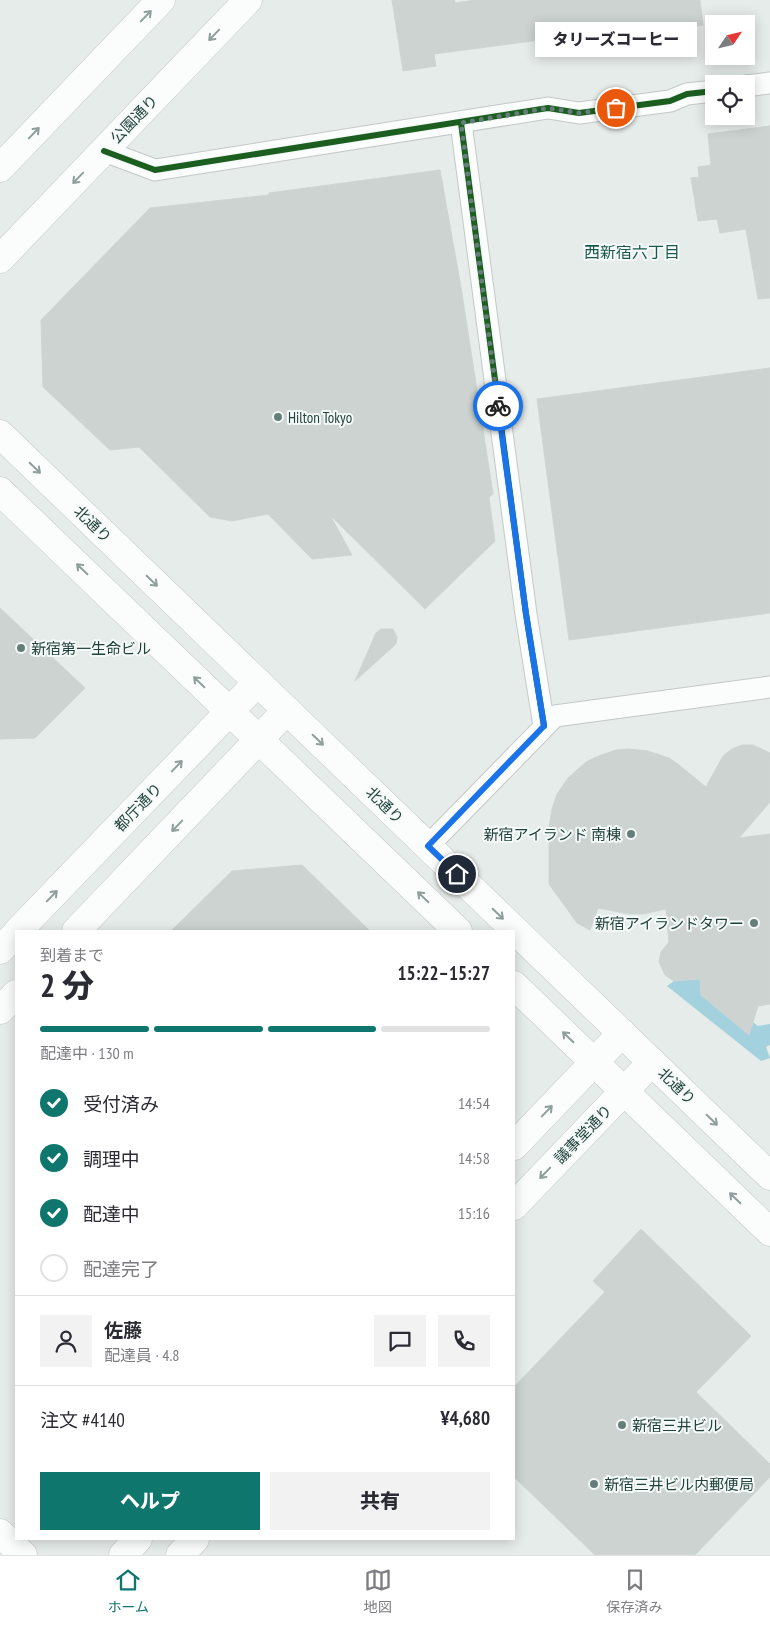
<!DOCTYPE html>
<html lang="ja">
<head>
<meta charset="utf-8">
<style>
	:root { --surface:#fff; --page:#f2f2f3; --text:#2b2b33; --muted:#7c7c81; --line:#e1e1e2; --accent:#0f766e }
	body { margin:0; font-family:"PT Sans Narrow","Noto Sans JP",sans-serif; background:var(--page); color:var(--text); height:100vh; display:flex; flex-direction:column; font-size:19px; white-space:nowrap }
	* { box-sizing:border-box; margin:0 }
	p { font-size:16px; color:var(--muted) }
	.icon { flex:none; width:28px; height:28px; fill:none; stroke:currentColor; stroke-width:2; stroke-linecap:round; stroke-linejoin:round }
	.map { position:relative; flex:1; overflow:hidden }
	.sheet { position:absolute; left:15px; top:930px; width:500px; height:610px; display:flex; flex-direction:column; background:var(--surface); border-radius:0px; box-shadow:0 2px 12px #0003 }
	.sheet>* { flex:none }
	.needle { width:32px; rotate:55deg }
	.tools { position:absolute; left:705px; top:15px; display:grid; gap:10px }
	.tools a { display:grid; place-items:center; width:50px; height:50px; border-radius:0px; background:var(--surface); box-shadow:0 2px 12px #0003; font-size:25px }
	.pin { position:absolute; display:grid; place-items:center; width:42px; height:42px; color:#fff; margin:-21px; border:2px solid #fff; border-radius:50%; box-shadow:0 1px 5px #0007 }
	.courier { position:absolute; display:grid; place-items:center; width:50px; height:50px; margin:-25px; border:4px solid #1a73e8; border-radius:50%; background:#fff; color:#222; box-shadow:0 1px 6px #0007 }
	.bubble { position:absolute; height:35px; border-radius:0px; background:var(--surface); box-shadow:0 2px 12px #0003; font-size:16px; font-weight:800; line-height:35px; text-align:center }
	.headline em { font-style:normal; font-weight:800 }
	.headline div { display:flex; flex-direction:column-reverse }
	.headline { display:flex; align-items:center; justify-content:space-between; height:85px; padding:0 25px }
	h1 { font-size:32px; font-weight:800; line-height:38px }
	.bar { display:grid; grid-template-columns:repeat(4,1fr); gap:8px 5px; align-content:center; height:60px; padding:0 25px }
	.bar i { height:6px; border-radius:4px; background:var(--line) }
	.bar .active { background:var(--accent) }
	.bar p { grid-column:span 4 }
	.line { display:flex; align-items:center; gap:12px; padding:0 25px; border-top:1px solid var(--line) }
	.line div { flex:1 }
	.round { display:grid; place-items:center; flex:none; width:52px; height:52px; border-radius:0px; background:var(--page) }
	ol { padding:0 25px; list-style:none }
	li { display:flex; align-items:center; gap:15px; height:55px }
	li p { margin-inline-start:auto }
	li .icon { padding:5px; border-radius:50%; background:var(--accent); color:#fff; stroke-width:4 }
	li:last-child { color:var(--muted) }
	li i { width:28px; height:28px; border:2px solid var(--line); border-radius:50% }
	.cta { display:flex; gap:10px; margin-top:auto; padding:10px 25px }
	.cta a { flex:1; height:58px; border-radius:0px; background:var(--accent); color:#fff; font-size:20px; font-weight:800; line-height:58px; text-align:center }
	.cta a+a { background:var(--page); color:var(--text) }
	.tabs { display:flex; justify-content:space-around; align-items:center; height:70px; border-top:1px solid var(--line); background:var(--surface); font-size:14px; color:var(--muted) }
	.tabs a { display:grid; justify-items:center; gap:2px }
	.tabs .active { color:var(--accent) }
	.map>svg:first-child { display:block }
	.water { fill:#a3d1de }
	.building { fill:#ccd3d1; stroke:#ced5d3 }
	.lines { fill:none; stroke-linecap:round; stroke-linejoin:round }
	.minor-casing { stroke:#c3c9c7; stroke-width:23 }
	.secondary-casing { stroke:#c1cac7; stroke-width:29 }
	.minor { stroke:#fbfcfc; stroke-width:21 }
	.secondary { stroke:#fbfcfc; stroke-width:28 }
	.cycleway-casing { stroke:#f5faf8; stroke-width:9 }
	.cycleway { stroke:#1b5e20; stroke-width:6 }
	.oneway { stroke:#8e9f9c }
	.done { stroke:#667e79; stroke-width:5; stroke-dasharray:0 9 }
	.route { stroke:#1a73e8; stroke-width:6 }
	.poi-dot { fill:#667e79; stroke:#f5faf8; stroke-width:2 }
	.labels { text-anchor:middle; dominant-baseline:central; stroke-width:4; stroke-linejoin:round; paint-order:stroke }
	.street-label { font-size:15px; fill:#21423c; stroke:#f5faf8 }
	.poi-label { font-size:15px; fill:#21423c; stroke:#f5faf8; text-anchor:start }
	.neighbourhood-label { font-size:16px; fill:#1a574d; stroke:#f5faf8 }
</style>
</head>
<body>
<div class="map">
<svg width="770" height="1555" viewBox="0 0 770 1555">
	<rect width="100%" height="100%" fill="#e6ecea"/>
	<polygon class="water" points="700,966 730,1004 758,1026 770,1024 770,1045 766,1047 770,1058 761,1061 667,986 674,981 686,980"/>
	<g class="building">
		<polygon points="392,0 454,0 455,3 474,0 700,0 703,25 572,48 570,36 434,54 436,66 403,71"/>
		<polygon points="770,126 770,298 758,299 746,229 720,233 717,219 698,221 691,178 699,177 698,167 711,165 708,134"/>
		<polygon points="440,170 461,287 493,494 489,497 495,541 425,609 330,515 352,555 312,559 268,514 232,521 210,517 139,447 110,450 43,387 41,320 150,208 269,195 269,193"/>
		<polygon points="770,368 770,613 569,640 537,399"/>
		<polygon points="0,608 85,688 35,738 0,739"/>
		<polygon points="381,629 393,629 397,637 396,644 355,681 376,633"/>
		<polygon points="742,745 753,745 770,753 770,802 739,838 770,834 770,1004 758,1006 749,1035 701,995 700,979 674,981 665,975 659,962 661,952 669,942 666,909 643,914 629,914 598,908 590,930 577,923 549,884 549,828 552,809 557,794 568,778 586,762 596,757 616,750 629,749 648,751 669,758 679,765 706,787 723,756 732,749"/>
		<polygon points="302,865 370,931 171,931 232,871"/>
		<polygon points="641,1229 751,1336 696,1392 770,1464 770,1477 695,1555 595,1555 514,1477 514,1387 605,1292 593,1281"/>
	</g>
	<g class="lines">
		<g class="minor-casing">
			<g id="minor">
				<polyline points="746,86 770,83"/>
				<polyline points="461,123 526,614 544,726"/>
				<polyline points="104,151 155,170 548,108 579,113 670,101 687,94 714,91"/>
				<polyline points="428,846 555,716 770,687"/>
			</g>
		</g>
		<g class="secondary-casing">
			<g id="secondary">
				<polyline points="0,168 161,0"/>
				<polyline points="0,259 248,0"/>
				<polyline points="0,434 770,1176"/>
				<polyline points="0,491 458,931"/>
				<polyline points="18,931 258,682"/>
				<polyline points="76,931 287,710"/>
				<polyline points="0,950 16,934"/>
				<polyline points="514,985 770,1232"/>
				<polyline points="0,1010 16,994"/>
				<polyline points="514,1146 622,1033"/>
				<polyline points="514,1206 652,1062"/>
				<polyline points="0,1533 23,1555"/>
				<polyline points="123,1555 138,1539"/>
				<polyline points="180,1555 195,1539"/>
			</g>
		</g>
		<use href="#minor" class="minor"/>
		<use href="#secondary" class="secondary"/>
		<g class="cycleway-casing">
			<g id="cycleway">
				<polyline points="461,123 526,614 544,726"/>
				<polyline points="104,151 155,170 548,108 579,113 670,101 687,94 714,91"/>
			</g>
		</g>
		<use href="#cycleway" class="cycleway"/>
	</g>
	<defs><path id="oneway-shaft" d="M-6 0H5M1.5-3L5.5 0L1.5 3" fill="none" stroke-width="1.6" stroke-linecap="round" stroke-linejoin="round" transform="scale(1.25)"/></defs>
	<g class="oneway">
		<use href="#oneway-shaft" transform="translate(146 16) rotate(-46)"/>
		<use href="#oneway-shaft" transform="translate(214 35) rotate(134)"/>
		<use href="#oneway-shaft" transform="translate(34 133) rotate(-46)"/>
		<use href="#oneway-shaft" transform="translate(78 178) rotate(134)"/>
		<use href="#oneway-shaft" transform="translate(35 468) rotate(44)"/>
		<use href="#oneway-shaft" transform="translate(82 569) rotate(-136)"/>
		<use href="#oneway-shaft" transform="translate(152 581) rotate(44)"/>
		<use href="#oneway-shaft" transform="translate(199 682) rotate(-136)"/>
		<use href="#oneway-shaft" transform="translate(318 740) rotate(44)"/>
		<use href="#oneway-shaft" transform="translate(177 766) rotate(-46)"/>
		<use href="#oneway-shaft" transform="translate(177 826) rotate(134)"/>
		<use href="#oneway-shaft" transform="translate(52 896) rotate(-46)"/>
		<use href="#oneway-shaft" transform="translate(423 897) rotate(-136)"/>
		<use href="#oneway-shaft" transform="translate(498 914) rotate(44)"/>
		<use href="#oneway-shaft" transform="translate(568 1037) rotate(-136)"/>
		<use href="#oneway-shaft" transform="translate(547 1111) rotate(-46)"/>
		<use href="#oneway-shaft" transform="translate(712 1120) rotate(44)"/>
		<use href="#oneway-shaft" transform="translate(545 1173) rotate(134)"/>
		<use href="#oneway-shaft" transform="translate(735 1198) rotate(-136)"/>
	</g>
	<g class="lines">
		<polyline class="done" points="498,406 461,123 548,108 579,113 616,108"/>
		<polyline class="route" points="457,874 428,846 544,726 526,614 498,406"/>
	</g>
	<g class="poi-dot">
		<circle cx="278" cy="417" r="5"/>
		<circle cx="21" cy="648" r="5"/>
		<circle cx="631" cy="834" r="5"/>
		<circle cx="754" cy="923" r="5"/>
		<circle cx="622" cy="1425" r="5"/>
		<circle cx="594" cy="1484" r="5"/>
	</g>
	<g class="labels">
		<g class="street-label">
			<text transform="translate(134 119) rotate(-46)">公園通り</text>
			<text transform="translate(93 524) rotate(44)">北通り</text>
			<text transform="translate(385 805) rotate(44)">北通り</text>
			<text transform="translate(138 807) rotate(-46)">都庁通り</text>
			<text transform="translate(677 1086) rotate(44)">北通り</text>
			<text transform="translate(583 1134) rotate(-46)">議事堂通り</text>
		</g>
		<g class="poi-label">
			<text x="288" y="417">Hilton Tokyo</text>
			<text x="31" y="648">新宿第一生命ビル</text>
			<text x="621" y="834" text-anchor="end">新宿アイランド 南棟</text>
			<text x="744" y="923" text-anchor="end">新宿アイランドタワー</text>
			<text x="632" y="1425">新宿三井ビル</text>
			<text x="604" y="1484">新宿三井ビル内郵便局</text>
		</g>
		<g class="neighbourhood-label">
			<text x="632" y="252">西新宿六丁目</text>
		</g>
	</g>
</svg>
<div class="tools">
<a><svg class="needle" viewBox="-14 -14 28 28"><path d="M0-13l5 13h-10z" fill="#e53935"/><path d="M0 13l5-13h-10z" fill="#7c7c81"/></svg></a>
<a><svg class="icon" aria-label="locate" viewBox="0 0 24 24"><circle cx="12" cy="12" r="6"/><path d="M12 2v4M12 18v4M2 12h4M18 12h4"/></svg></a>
</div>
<div class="pin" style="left:616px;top:108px;background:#ea580c"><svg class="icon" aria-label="bag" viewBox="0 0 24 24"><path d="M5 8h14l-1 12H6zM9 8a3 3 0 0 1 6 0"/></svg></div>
<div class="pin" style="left:457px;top:874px;background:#1f2937"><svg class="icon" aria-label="home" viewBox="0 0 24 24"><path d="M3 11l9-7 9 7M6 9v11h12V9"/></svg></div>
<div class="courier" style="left:498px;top:406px"><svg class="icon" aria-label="bike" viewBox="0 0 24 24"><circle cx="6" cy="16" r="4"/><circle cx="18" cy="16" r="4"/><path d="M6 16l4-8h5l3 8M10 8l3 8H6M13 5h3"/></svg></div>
<div class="bubble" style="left:535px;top:22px;width:162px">タリーズコーヒー</div>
<section class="sheet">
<div class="headline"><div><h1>2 分</h1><p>到着まで</p></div><em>15:22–15:27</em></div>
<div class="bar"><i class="active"></i><i class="active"></i><i class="active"></i><i></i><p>配達中 · 130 m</p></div>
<ol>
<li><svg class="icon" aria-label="check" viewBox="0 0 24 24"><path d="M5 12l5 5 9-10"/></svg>受付済み<p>14:54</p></li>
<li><svg class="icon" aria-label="check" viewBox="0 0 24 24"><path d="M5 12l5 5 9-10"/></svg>調理中<p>14:58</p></li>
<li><svg class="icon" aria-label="check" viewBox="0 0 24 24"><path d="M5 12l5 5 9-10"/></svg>配達中<p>15:16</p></li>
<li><i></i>配達完了</li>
</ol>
<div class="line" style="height:90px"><a class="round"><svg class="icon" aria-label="person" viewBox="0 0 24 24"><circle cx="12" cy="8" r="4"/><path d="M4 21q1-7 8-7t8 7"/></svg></a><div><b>佐藤</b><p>配達員 · 4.8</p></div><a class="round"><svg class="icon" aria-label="chat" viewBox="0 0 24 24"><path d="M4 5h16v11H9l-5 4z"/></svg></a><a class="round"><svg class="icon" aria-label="phone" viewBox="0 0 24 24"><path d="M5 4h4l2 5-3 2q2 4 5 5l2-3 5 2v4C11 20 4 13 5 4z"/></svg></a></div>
<div class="line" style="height:65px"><div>注文 #4140</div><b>¥4,680</b></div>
<div class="cta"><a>ヘルプ</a><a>共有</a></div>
</section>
</div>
<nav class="tabs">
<a class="active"><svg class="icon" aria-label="home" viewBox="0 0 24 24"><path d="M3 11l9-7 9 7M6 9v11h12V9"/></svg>ホーム</a>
<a><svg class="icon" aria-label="map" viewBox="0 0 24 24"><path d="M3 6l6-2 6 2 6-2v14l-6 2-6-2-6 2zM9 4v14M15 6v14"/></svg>地図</a>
<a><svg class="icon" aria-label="saved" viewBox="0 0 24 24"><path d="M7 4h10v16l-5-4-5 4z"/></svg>保存済み</a>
</nav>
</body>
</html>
